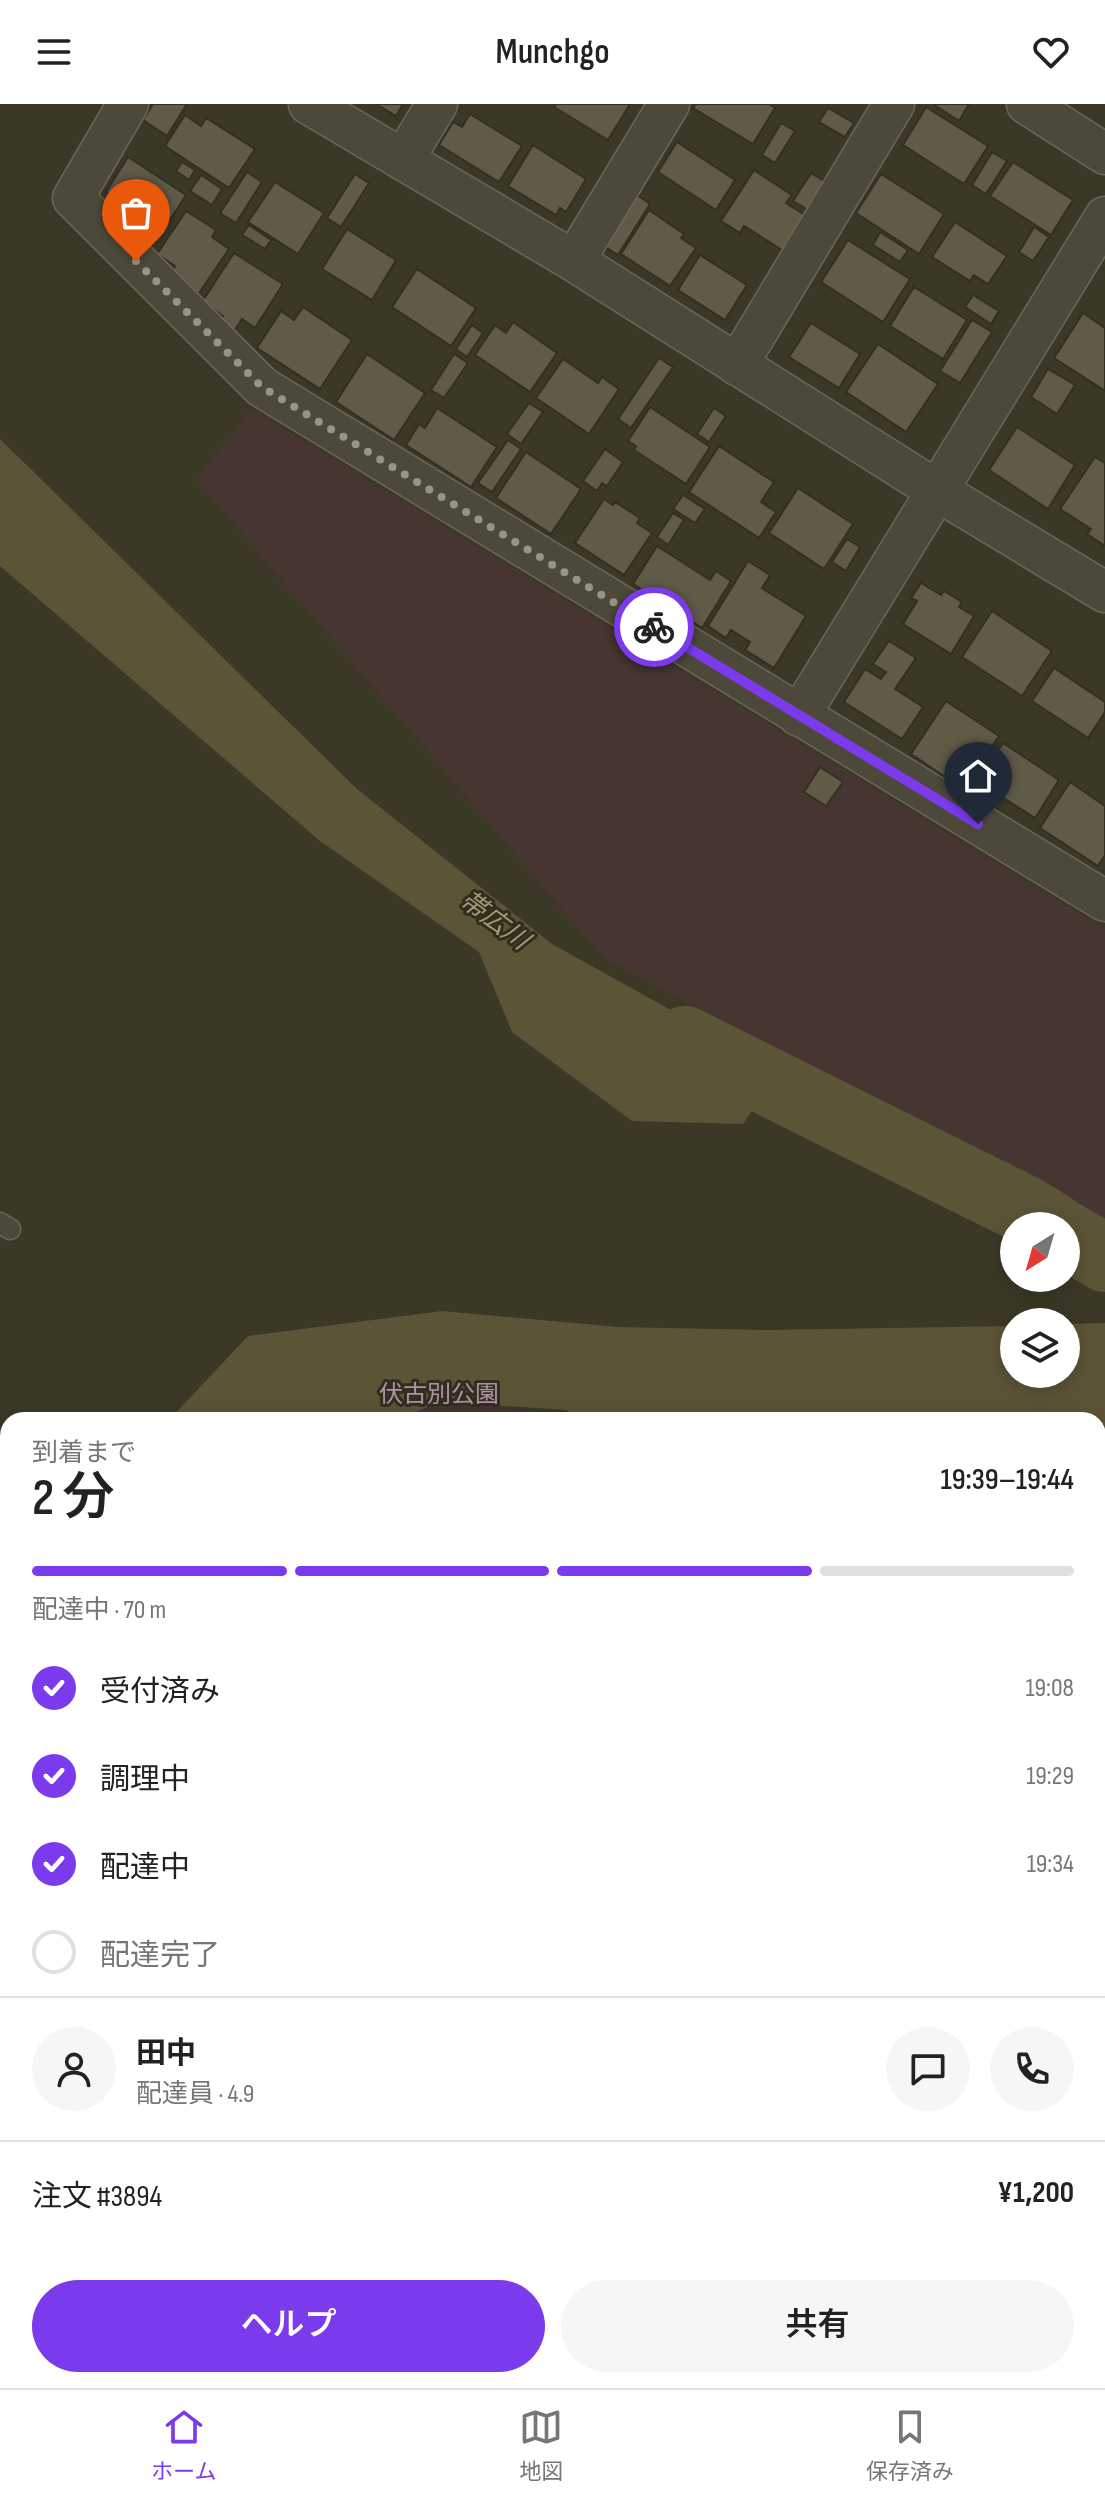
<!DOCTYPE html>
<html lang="ja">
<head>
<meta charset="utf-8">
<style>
	:root { --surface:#fff; --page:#f6f6f6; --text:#222; --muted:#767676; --line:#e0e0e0; --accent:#7c3aed }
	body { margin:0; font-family:"Sofia Sans Condensed","Noto Sans JP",sans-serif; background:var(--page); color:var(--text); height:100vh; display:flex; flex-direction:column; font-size:30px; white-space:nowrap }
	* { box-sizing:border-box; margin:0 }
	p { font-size:26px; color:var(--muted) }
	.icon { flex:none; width:44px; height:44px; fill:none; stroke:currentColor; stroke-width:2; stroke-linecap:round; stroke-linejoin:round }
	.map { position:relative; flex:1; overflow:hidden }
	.details { position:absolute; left:0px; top:1308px; width:1106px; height:976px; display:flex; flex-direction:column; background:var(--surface); border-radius:24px 24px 0 0; box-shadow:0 4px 20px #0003 }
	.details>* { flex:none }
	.needle { width:52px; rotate:217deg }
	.tools { position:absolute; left:1000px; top:1108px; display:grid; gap:16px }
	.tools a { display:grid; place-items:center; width:80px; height:80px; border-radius:50%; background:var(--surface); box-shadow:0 4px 20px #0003; font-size:40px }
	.pin { position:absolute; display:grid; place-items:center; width:68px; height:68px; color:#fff; margin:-82px -34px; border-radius:50% 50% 50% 0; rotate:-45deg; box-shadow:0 0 8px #0007 }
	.pin .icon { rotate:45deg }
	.courier { position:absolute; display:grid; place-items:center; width:80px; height:80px; margin:-40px; border:6px solid #7c3aed; border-radius:50%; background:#fff; color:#222; box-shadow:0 2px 10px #0007 }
	.summary em { font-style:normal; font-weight:600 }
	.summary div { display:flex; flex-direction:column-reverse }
	.summary { display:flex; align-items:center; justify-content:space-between; height:136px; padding:0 32px }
	h1 { font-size:52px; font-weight:600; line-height:60px }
	.bar { display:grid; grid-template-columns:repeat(4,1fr); gap:12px 8px; align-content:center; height:96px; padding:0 32px }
	.bar i { height:10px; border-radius:6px; background:var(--line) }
	.bar .selected { background:var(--accent) }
	.bar p { grid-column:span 4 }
	.line { display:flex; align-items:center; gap:20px; padding:0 32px; border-top:2px solid var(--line) }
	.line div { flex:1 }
	.round { display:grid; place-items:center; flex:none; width:84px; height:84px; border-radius:42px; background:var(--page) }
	ol { padding:0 32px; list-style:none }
	li { display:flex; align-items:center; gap:24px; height:88px }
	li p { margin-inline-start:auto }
	li .icon { padding:8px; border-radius:50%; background:var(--accent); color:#fff; stroke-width:4 }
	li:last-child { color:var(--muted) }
	li i { width:44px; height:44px; border:4px solid var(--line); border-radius:50% }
	.button { display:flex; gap:16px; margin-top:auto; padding:16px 32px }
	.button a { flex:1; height:92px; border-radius:48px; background:var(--accent); color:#fff; font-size:32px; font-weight:600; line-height:92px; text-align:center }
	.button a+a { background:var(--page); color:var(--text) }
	header { display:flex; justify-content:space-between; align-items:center; height:104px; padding:0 32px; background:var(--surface); font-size:36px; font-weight:600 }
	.tab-bar { display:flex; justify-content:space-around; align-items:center; height:112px; border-top:2px solid var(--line); background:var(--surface); font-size:22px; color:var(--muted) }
	.tab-bar a { display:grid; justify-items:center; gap:4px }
	.tab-bar .selected { color:var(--accent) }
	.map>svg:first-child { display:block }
	.green { fill:#463531 }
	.water { fill:#5c5436 }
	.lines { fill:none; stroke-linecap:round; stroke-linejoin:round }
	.river { stroke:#5c5436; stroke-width:68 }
	.building { fill:#605b47; stroke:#343021; stroke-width:2 }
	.service-casing { stroke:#6b6758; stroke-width:23 }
	.minor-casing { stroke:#6b6758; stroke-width:43 }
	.service { stroke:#4d493a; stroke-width:20 }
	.minor { stroke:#4d493a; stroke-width:40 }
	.rail-casing { stroke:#736f5c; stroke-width:9 }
	.rail { stroke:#322e1f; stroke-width:6; stroke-dasharray:18; stroke-linecap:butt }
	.done { stroke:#979484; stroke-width:8; stroke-dasharray:0 14.4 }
	.route { stroke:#7c3aed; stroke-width:10 }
	.labels { text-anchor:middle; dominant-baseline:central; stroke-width:6; stroke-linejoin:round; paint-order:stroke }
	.park-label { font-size:24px; fill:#b192a4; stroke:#322e1f }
	.water-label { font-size:26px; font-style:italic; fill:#a49971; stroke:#322e1f }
</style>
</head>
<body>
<header><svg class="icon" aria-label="menu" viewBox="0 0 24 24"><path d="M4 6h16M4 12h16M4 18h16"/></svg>Munchgo<svg class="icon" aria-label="heart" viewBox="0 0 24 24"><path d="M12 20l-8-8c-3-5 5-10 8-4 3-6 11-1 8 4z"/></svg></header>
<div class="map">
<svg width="1105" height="2284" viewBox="0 0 1105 2284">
	<rect width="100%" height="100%" fill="#3c3826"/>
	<g class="green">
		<polygon points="252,305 1105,825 1105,1118 604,854 196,375"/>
		<polygon points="376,1287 503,1296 534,1316 334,1316"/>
		<polygon points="1098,1470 1105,1470 1105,2284 670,2284 657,2276 1098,2276"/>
		<polygon points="8,1556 8,1888 0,1883 0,1561"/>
	</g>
	<g class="water">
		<polygon points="0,335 357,685 552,840 779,966 743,1020 632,1017 512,928 479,848 320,737 0,462"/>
		<polygon points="442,1207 618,1223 768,1226 1014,1222 1014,1270 1066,1270 1066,1220 1105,1219 1105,1431 1098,1431 1098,1316 585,1316 566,1306 441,1298 395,1316 169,1316 248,1232"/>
		<polygon points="8,1372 8,1554 0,1557 0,1374"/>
	</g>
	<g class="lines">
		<g class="river">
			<polyline points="685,936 1026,1106 1052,1122"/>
			<polyline points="1066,1131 1105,1154"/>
		</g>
	</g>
	<g class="building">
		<polygon points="153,0 187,0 167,32 143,16"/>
		<polygon points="376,0 403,0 396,12"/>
		<polygon points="556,0 630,0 608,36 554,3"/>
		<polygon points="696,0 769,0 775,4 753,40 693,4"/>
		<polygon points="933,0 969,0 959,17"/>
		<polygon points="926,3 988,42 964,80 903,41"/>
		<polygon points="828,4 854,19 845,33 819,18"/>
		<polygon points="470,10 522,42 499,78 439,41 453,18 462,23"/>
		<polygon points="185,11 201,22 206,14 255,45 229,84 165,42"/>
		<polygon points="781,19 795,27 775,59 762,51"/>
		<polygon points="677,38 735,76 716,106 658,68"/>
		<polygon points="533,41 586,75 566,108 560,104 556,111 508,82"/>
		<polygon points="992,48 1007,57 986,90 972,81"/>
		<polygon points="128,53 186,91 164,125 106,88"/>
		<polygon points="182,58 195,66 189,76 176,67"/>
		<polygon points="1013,58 1073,96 1051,131 990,92"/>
		<polygon points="754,66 792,91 786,99 808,113 785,148 744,122 740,129 721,117"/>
		<polygon points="247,68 262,78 236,119 220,109"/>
		<polygon points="811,69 832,82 815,110 793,97"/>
		<polygon points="355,70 369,79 341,123 327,114"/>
		<polygon points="881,70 944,110 919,150 856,109"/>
		<polygon points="201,71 222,85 212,101 190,87"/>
		<polygon points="275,78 324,109 298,150 248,118"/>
		<polygon points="630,86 650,100 618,151 607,144 602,130"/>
		<polygon points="649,106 684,130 681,134 696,144 670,182 621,150"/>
		<polygon points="186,107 216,126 212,133 229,145 197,192 183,183 186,178 171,169 175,162 157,150"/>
		<polygon points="955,118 1007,152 988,180 974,171 970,177 932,153"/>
		<polygon points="249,121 271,136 265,145 242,131"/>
		<polygon points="1034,123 1049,133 1033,157 1019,148"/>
		<polygon points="347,125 396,156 372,196 322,165"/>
		<polygon points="880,128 908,146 900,158 873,141"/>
		<polygon points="848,136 910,175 883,218 821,178"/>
		<polygon points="234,149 283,180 255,224 242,215 234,227 219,217 223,212 202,198"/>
		<polygon points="700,151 747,181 725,216 678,186"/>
		<polygon points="417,165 476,204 451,242 392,203"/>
		<polygon points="914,183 967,216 943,255 890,222"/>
		<polygon points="973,191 999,207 991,220 965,203"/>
		<polygon points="303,203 352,236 320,285 257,244 281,207 294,216"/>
		<polygon points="1083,209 1105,224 1105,287 1054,254"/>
		<polygon points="972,216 992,228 960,279 940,267"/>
		<polygon points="513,218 557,249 530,288 475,251 495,221 506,229"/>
		<polygon points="811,219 860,250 839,284 789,253"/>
		<polygon points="472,221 483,229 467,253 456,245"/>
		<polygon points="878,240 938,280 906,328 846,288"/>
		<polygon points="367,250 425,289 394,336 336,298"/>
		<polygon points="454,250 468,259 444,294 431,286"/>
		<polygon points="659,254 673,263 631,324 618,315"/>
		<polygon points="563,255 598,279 602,273 619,285 589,330 536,294"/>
		<polygon points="1048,265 1075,281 1057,310 1031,293"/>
		<polygon points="529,299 543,308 521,340 507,330"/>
		<polygon points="650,303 710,343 686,380 634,346 636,342 628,337"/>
		<polygon points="437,304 497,343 471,383 406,341 419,320 425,324"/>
		<polygon points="714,304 726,312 709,338 697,330"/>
		<polygon points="1017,323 1075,361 1048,405 989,366"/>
		<polygon points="508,336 521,345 492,388 478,379"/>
		<polygon points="719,342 774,378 761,398 776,408 759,434 689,388"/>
		<polygon points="605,345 623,358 607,382 602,379 597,387 583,377"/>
		<polygon points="526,348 581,385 551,430 496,394"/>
		<polygon points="1095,353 1105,359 1105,442 1087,430 1091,425 1060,405"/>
		<polygon points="798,384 853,420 824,465 769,429"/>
		<polygon points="683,391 705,405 695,419 673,405"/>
		<polygon points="604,395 613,401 615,398 640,414 637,419 652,429 624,471 575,439"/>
		<polygon points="673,409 684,416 668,441 657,433"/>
		<polygon points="847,435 860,443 846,467 832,458"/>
		<polygon points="657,442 710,476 716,467 731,477 702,524 633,480"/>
		<polygon points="748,457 770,471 762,484 806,512 774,564 745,546 750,538 731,526 726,534 708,522"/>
		<polygon points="921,479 941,491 944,487 962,498 959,503 974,512 951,550 903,520 917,497 911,494"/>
		<polygon points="992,507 1052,547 1022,592 962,553"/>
		<polygon points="889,537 916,554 895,585 923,603 902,635 844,598 865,565 881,575 886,568 873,560"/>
		<polygon points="1054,564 1105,598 1105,608 1088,634 1032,597"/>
		<polygon points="946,597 999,632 968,679 949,666 945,673 911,650"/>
		<polygon points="1003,639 1059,676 1035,714 989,685 992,680 981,673"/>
		<polygon points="820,663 843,678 826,702 804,688"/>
		<polygon points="1070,678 1105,702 1105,751 1098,762 1040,724"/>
	</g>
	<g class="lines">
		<g class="service-casing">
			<polyline id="service" points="0,1119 10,1125"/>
		</g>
		<g class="minor-casing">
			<g id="minor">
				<polyline points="128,0 73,94 262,283 1105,797"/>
				<polyline points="309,0 574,157 936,386 1105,488"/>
				<polyline points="1027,0 1105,50"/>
				<polyline points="403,56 437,0"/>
				<polyline points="574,157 669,0"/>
				<polyline points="737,261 894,0"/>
				<polyline points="799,612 1105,113"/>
			</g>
		</g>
		<use href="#service" class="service"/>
		<use href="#minor" class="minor"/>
		<g class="rail-casing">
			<g id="rail">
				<polyline points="0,1914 8,1919"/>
				<polyline points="591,2276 604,2284"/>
			</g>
		</g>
		<use href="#rail" class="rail"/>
	</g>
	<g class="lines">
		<polyline class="done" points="136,157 262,283 654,523"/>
		<polyline class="route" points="654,523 978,720"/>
	</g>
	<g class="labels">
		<g class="park-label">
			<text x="439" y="1290">伏古別公園</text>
		</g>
		<g class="water-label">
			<text transform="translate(494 817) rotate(37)">帯広川</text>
		</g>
	</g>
</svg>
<div class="tools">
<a><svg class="needle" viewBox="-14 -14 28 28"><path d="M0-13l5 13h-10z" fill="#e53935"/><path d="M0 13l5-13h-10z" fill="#767676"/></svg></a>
<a><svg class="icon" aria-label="layers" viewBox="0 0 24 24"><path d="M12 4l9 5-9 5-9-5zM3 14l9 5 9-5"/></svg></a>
</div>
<div class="pin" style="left:136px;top:157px;background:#ea580c"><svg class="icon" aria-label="bag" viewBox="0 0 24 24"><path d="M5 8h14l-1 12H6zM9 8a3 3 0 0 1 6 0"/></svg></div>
<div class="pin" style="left:978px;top:720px;background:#1f2937"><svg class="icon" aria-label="home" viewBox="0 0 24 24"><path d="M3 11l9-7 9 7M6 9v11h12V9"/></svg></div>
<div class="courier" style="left:654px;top:523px"><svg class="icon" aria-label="bike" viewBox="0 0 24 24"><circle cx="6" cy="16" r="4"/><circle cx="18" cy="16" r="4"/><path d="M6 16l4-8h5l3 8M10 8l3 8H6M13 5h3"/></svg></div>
<section class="details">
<div class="summary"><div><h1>2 分</h1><p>到着まで</p></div><em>19:39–19:44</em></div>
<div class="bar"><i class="selected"></i><i class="selected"></i><i class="selected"></i><i></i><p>配達中 · 70 m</p></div>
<ol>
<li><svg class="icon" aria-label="check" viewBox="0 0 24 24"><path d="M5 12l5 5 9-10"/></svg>受付済み<p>19:08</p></li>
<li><svg class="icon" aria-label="check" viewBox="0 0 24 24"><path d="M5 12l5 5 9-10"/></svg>調理中<p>19:29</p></li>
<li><svg class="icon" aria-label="check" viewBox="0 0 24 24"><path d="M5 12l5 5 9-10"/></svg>配達中<p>19:34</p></li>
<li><i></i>配達完了</li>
</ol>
<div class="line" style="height:144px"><a class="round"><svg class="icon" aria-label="person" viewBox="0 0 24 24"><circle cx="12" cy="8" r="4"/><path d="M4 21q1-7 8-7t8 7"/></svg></a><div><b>田中</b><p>配達員 · 4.9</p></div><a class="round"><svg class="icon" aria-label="chat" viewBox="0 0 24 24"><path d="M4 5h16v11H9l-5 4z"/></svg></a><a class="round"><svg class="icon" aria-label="phone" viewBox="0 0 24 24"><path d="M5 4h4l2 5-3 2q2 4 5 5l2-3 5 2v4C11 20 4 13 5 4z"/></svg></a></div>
<div class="line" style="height:104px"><div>注文 #3894</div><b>¥1,200</b></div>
<div class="button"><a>ヘルプ</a><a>共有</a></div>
</section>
</div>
<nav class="tab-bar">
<a class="selected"><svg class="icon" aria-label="home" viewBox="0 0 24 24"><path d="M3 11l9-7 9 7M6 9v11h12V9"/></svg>ホーム</a>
<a><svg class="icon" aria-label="map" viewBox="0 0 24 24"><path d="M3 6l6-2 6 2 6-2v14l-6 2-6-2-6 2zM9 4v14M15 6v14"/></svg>地図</a>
<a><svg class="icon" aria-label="saved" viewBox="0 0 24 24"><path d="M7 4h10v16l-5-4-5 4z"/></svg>保存済み</a>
</nav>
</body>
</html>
